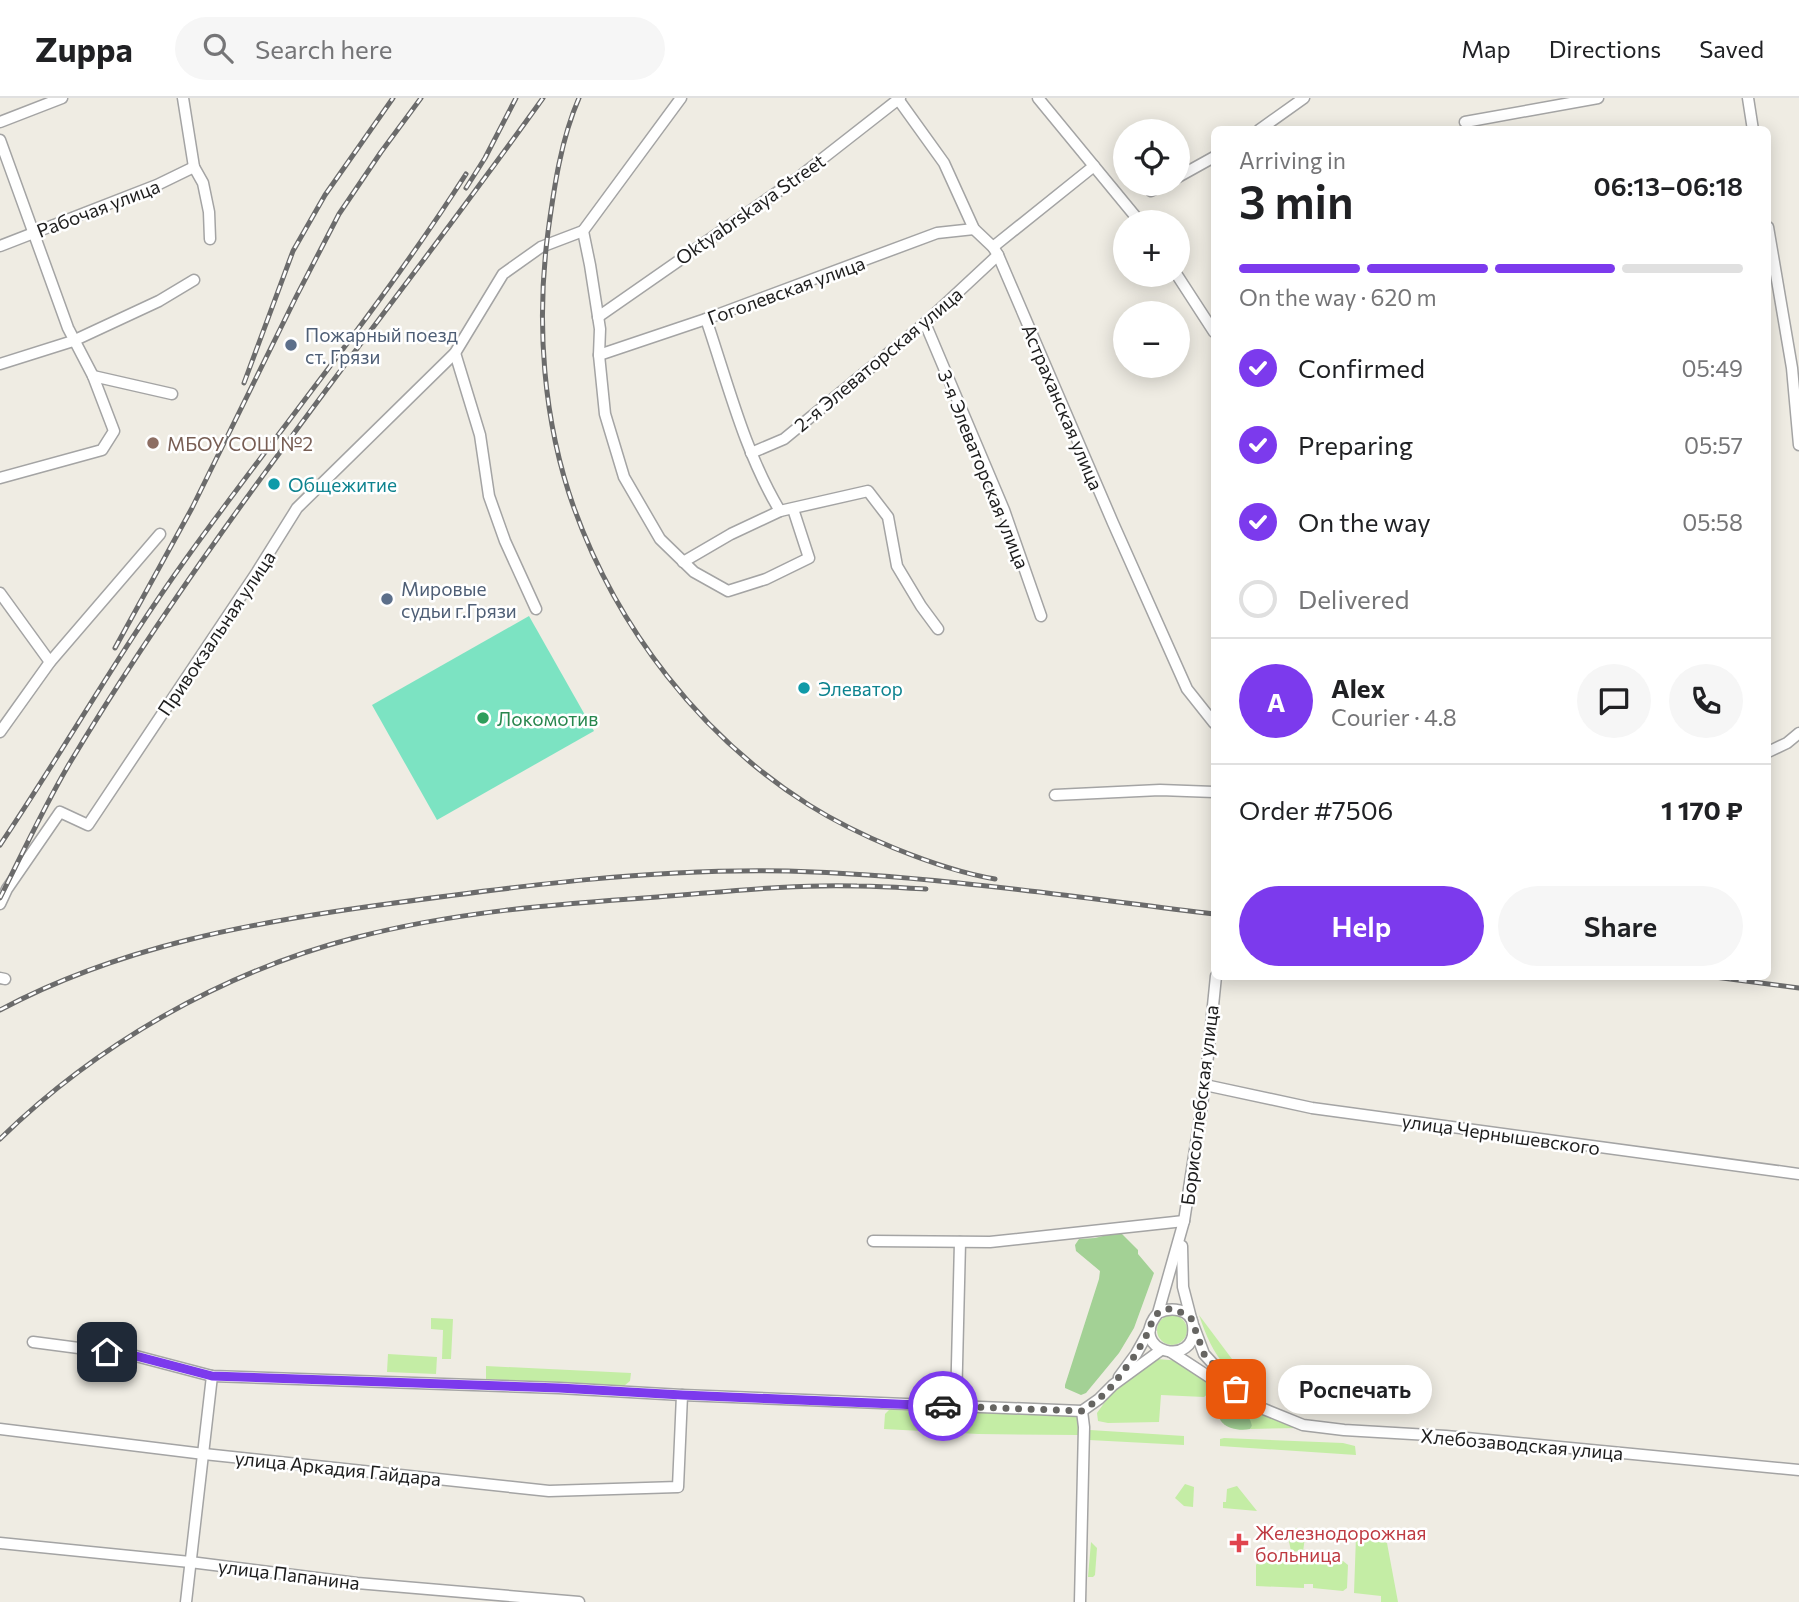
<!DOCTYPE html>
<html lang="en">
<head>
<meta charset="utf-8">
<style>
	:root { --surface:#fff; --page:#f6f6f6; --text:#202124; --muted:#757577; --line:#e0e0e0; --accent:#7c3aed }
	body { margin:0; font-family:Commissioner,sans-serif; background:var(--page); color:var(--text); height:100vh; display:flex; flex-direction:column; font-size:26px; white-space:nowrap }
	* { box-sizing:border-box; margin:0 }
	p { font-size:23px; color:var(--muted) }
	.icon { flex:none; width:38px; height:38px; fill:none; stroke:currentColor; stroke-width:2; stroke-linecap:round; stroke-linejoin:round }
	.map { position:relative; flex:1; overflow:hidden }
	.drawer { position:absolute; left:1211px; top:28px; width:560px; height:854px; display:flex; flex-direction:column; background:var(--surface); border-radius:10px; box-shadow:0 4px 18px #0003 }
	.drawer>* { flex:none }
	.fabs { position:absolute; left:1113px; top:21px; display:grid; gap:14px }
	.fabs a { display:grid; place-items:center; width:77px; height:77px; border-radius:50%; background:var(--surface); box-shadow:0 4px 18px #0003; font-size:35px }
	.pin { position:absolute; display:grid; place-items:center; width:60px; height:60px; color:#fff; margin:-30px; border-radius:14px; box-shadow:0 4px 10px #0006 }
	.courier { position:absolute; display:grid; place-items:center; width:70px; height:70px; margin:-35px; border:5px solid #7c3aed; border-radius:50%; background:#fff; color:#222; box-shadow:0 2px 9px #0007 }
	.bubble { position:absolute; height:49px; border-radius:24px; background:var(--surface); box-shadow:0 4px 18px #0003; font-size:23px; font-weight:600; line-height:49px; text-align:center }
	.head em { font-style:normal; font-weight:600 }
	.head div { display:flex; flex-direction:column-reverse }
	.head { display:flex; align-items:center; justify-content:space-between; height:119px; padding:0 28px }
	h1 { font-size:46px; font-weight:600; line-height:52px }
	.bar { display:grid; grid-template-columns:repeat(4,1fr); gap:10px 7px; align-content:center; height:84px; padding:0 28px }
	.bar i { height:9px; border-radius:5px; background:var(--line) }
	.bar .current { background:var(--accent) }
	.bar p { grid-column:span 4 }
	.line { display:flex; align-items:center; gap:18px; padding:0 28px; border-top:2px solid var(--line) }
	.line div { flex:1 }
	.round { display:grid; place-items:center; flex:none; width:74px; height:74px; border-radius:37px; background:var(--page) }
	ol { padding:0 28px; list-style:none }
	li { display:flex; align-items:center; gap:21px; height:77px }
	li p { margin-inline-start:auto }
	li .icon { padding:7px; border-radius:50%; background:var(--accent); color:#fff; stroke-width:4 }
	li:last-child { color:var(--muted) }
	li i { width:38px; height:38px; border:4px solid var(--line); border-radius:50% }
	.cta { display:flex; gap:14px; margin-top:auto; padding:14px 28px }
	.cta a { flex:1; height:80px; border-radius:42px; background:var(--accent); color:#fff; font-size:28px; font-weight:600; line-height:80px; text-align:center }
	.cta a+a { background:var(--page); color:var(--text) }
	header { display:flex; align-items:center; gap:42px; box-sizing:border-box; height:98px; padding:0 35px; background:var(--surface); border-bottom:2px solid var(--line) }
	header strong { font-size:33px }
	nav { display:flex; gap:38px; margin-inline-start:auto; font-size:24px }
	.search { width:490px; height:63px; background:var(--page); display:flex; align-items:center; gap:18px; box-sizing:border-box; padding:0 24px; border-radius:38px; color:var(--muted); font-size:26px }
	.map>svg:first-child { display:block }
	.grass { fill:#c4eda5 }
	.forest { fill:#a3d195 }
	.pitch { fill:#7ce3c2 }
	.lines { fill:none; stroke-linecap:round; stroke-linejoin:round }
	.minor-casing { stroke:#a4a4a4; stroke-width:13 }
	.minor { stroke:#fff; stroke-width:10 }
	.rail-casing { stroke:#6b6b6b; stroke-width:5 }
	.rail { stroke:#fff; stroke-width:2.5; stroke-dasharray:8; stroke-linecap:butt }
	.done { stroke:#666562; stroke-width:7; stroke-dasharray:0 12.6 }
	.route { stroke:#7c3aed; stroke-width:9 }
	.service-dot { fill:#5c6f8a; stroke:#fff; stroke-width:2.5 }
	.education-dot { fill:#8d6e63; stroke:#fff; stroke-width:2.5 }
	.culture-dot { fill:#0f9aa8; stroke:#fff; stroke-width:2.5 }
	.leisure-dot { fill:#2e9e5b; stroke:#fff; stroke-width:2.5 }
	.health-dot { fill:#e0444e; stroke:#fff; stroke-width:2.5 }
	.labels { text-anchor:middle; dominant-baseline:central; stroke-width:5; stroke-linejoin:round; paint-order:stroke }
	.street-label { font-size:19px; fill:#1d1d1d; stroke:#fff }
	.service-label { font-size:19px; fill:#4e5e75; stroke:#fff; text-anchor:start }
	.education-label { font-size:19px; fill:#785e54; stroke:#fff; text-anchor:start }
	.culture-label { font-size:19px; fill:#0d838f; stroke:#fff; text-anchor:start }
	.leisure-label { font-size:19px; fill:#27864d; stroke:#fff; text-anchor:start }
	.health-label { font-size:19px; fill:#be3a42; stroke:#fff; text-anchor:start }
</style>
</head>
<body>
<header>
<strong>Zuppa</strong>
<div class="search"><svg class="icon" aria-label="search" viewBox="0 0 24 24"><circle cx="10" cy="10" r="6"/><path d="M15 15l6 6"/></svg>Search here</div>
<nav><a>Map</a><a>Directions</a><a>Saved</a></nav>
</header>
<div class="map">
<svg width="1799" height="1504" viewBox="0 0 1799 1504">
	<rect width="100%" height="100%" fill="#efece3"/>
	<g class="grass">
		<circle cx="1172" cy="1232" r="15"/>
		<path d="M 1199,1217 L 1244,1277 L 1265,1301 C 1228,1275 1214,1262 1199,1217 Z"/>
		<polygon points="431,1220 453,1221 451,1261 442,1261 443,1232 431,1231"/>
		<polygon points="388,1256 437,1259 436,1276 387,1274"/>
		<polygon points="1157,1261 1181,1263 1212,1285 1210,1294 1204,1299 1161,1297 1159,1324 1108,1325 1098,1323 1097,1315 1117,1287 1146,1266"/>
		<polygon points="486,1268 631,1275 630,1283 624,1288 486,1281"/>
		<polygon points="1233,1306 1300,1330 1250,1331 1252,1328"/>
		<polygon points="889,1312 1074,1316 1079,1323 1078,1337 978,1336 884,1331 885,1316"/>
		<polygon points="1090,1332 1184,1338 1184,1347 1089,1342"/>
		<polygon points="1224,1340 1343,1345 1355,1348 1356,1357 1220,1348 1220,1341"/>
		<polygon points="1185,1386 1194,1389 1193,1409 1184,1408 1175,1400"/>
		<polygon points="1237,1388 1257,1413 1223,1410 1223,1404 1226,1404 1227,1391"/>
		<polygon points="1291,1430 1306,1431 1303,1454 1291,1453 1288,1439 1291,1438"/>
		<polygon points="1356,1438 1387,1445 1398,1504 1381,1504 1381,1498 1354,1495"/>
		<polygon points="1091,1444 1097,1450 1095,1477 1093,1479 1088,1479"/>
		<polygon points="1261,1460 1281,1460 1281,1463 1288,1464 1289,1460 1343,1463 1348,1467 1347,1490 1343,1493 1313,1490 1313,1486 1304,1486 1304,1490 1256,1488 1256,1467"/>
	</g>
	<g class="forest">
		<polygon points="1115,1135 1122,1136 1138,1152 1138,1156 1154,1175 1134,1230 1119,1255 1086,1295 1081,1297 1065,1290 1065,1287 1099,1181 1100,1173 1076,1153 1075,1147 1079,1141 1095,1140"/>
		<path d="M 1224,1305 C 1238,1306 1249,1314 1252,1328 L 1250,1331 C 1233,1335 1208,1324 1224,1305 Z"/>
	</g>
	<polygon class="pitch" points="529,518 594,633 437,722 372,607"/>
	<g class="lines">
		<g class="minor-casing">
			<g id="minor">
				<polyline points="183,0 194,69 203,85 209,114 210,141"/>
				<polyline points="1038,0 1140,124"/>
				<polyline points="1748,0 1753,32"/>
				<polyline points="898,1 944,65 974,131 993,149 998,157 1113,425 1187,591 1214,625"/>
				<polyline points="0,24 62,0"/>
				<polyline points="1465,24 1598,0"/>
				<polyline points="1259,32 1304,0"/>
				<polyline points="0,42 68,230 93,278 114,333 102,352 0,380"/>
				<polyline points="1178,79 1214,59"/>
				<polyline points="1151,93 1165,86"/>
				<polyline points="1768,129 1792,270 1799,347"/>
				<polyline points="583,133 590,167 600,231 599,257 605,316 624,379 660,441 694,474 728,493 766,481 809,460 793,411"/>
				<polyline points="583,133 681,0"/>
				<polyline points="0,148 157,87 194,69"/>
				<polyline points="993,149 1094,68"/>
				<polyline points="1177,177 1214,234"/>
				<polyline points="598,219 799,79 900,0"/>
				<path d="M 706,221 C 728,286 745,355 780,413"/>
				<polyline points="925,225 1004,412 1041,518"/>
				<polyline points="455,255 480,337 489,398 505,443 536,511"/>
				<polyline points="599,257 706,221 937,135 974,131"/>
				<polyline points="0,266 73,243 159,203 194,182"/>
				<polyline points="93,278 172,296"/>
				<polyline points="751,355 784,341 925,225 998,157"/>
				<polyline points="683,464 731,436 780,413 868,393 888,419 897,468 921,508 938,531"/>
				<polyline points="0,495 50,564"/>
				<polyline points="0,634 50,564 160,436"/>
				<polyline points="1768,654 1787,645 1799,635"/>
				<polyline points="1055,697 1160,692 1214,694"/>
				<polyline points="0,806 7,791 60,714 88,727 257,474 297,410 455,255 503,176 541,149 583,133"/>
				<polyline points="0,880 5,881"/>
				<polyline points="1205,987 1312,1010 1799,1076"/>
				<polyline points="873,1143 990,1144 1184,1123"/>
				<polyline points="1182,1148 1183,1189 1191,1220"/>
				<path d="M 1158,1215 C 1170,1209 1191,1210 1193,1227 C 1199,1272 1125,1254 1158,1215 L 1184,1123 L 1205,987 L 1216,878"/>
				<polyline points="1194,1229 1204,1256 1235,1290"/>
				<polyline points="33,1244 132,1257 212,1278 559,1290 682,1297 1082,1313"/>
				<polyline points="1171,1254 1249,1305 1303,1327 1344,1332 1446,1338 1799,1372"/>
				<polyline points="1119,1279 1136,1256 1150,1231"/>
				<polyline points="956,1308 960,1144"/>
				<polyline points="1082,1313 1099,1301 1113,1287 1161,1252"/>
				<polyline points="0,1331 204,1356 549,1393 678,1389 682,1297"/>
				<polyline points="0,1445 190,1464 357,1485 579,1504"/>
				<polyline points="186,1504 212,1278"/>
				<polyline points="1080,1504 1084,1329 1082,1313"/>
			</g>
		</g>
		<use href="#minor" class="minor"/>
		<g class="rail-casing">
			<g id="rail">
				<path d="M 579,0 C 561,41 554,90 548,134 C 536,225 543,323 574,410 C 617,530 701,639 809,707 C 836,724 865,738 894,750 C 926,763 960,775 995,781"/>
				<polyline points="466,90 485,60 516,0"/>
				<polyline points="244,285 293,153 325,97 393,0"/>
				<polyline points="115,550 192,410 296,199 339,116 381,54 421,0"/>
				<path d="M 0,747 C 64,652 121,551 188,458 C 280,330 381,209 466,76"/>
				<path d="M 0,800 C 22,756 43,711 68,668 C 208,433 384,222 543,0"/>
				<polyline points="1707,878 1799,890"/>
				<path d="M 0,912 C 120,848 254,824 387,806 C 520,788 653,770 788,773 C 931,777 1073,799 1214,816"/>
				<path d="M 0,1041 C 97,946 223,874 354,840 C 453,814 556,806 657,799 C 723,794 791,786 857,788 C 880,788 903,790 926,791"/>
			</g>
		</g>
		<use href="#rail" class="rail"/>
	</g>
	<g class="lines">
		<polyline class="done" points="943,1308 1082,1313 1099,1301 1113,1287 1136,1256 1150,1231 1152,1222 1158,1215 1166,1211 1175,1211 1191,1220 1204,1256 1236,1291"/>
		<polyline class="route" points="107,1254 132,1257 212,1278 559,1290 682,1297 943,1308"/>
	</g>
	<g class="service-dot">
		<circle cx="291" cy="247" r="7"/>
		<circle cx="387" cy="501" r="7"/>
	</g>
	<circle class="education-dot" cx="153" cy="345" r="7"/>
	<g class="culture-dot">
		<circle cx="274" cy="386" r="7"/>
		<circle cx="804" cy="590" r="7"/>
	</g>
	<circle class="leisure-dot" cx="483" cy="620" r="7"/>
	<path class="health-dot" d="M1235.5 1434.5h7v7h7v7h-7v7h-7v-7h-7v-7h7z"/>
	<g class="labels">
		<g class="street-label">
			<text transform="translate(98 110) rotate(-21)">Рабочая улица</text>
			<text transform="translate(750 111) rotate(-35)">Oktyabrskaya Street</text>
			<text transform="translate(786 192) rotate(-20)">Гоголевская улица</text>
			<text transform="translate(878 261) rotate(-40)">2-я Элеваторская улица</text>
			<text transform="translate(1063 309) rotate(67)">Астраханская улица</text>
			<text transform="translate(984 371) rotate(68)">3-я Элеваторская улица</text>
			<text transform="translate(216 535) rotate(-56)">Привокзальная улица</text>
			<text transform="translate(1199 1007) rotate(-83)">Борисоглебская улица</text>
			<text transform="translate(1501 1036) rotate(8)">улица Чернышевского</text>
			<text transform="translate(1522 1346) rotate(5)">Хлебозаводская улица</text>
			<text transform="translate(338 1370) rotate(6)">улица Аркадия Гайдара</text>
			<text transform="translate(289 1476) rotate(7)">улица Папанина</text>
		</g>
		<g class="service-label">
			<text x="305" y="236">Пожарный поезд<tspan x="305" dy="22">ст. Грязи</tspan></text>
			<text x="401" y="490">Мировые<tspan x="401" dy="22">судьи г.Грязи</tspan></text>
		</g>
		<g class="education-label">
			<text x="167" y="345">МБОУ СОШ №2</text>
		</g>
		<g class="culture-label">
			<text x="288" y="386">Общежитие</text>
			<text x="818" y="590">Элеватор</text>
		</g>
		<g class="leisure-label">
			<text x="497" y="620">Локомотив</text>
		</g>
		<g class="health-label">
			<text x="1255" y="1434">Железнодорожная<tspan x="1255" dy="22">больница</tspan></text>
		</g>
	</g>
</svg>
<div class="fabs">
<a><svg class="icon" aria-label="locate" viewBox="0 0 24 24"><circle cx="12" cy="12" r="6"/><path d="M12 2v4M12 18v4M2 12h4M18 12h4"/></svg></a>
<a>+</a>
<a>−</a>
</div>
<div class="pin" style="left:1236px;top:1291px;background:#ea580c"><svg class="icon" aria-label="bag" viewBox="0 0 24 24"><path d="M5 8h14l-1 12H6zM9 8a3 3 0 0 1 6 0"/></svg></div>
<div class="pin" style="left:107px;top:1254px;background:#1f2937"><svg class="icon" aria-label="home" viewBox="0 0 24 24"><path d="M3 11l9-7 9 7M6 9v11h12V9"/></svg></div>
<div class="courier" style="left:943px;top:1308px"><svg class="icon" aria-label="car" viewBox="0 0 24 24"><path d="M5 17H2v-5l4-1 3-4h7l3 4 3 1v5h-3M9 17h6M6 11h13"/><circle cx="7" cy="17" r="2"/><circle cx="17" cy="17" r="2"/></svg></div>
<div class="bubble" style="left:1278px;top:1267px;width:154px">Роспечать</div>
<section class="drawer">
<div class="head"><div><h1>3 min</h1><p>Arriving in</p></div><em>06:13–06:18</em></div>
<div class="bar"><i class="current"></i><i class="current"></i><i class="current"></i><i></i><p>On the way · 620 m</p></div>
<ol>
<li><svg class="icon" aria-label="check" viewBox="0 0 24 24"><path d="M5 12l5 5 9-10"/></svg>Confirmed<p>05:49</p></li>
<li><svg class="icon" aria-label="check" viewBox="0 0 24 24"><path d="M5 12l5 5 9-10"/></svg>Preparing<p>05:57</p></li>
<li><svg class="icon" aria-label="check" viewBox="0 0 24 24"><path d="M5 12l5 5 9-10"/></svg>On the way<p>05:58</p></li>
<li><i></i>Delivered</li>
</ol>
<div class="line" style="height:126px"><b class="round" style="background:var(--accent);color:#fff">A</b><div><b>Alex</b><p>Courier · 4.8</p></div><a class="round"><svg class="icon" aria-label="chat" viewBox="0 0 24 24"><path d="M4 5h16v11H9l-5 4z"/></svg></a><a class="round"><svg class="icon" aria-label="phone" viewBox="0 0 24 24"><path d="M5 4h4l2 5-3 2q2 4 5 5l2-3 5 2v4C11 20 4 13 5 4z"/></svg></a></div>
<div class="line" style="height:91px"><div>Order #7506</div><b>1 170 ₽</b></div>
<div class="cta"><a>Help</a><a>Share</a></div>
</section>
</div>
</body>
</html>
